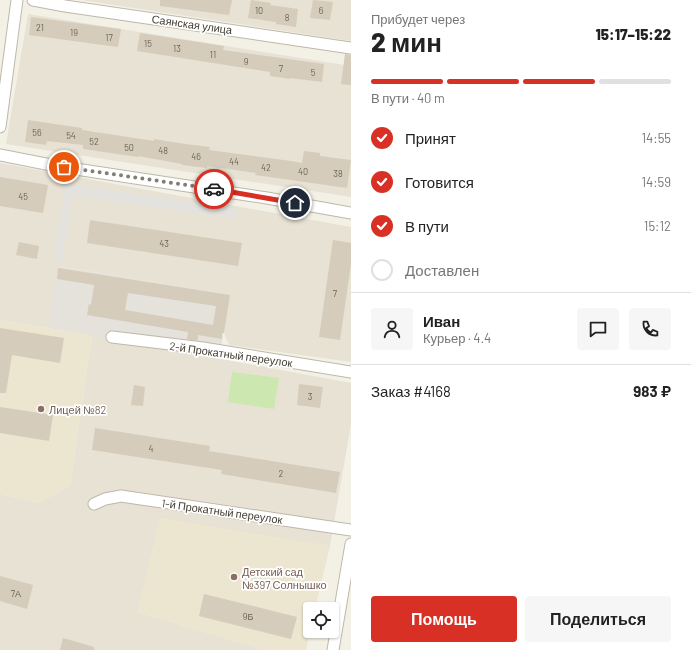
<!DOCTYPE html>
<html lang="ru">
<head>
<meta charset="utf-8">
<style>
	:root { --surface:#fff; --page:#f6f6f6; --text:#222; --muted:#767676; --line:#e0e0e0; --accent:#d93025 }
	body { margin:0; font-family:Barlow,sans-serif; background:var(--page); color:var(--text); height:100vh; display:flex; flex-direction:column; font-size:15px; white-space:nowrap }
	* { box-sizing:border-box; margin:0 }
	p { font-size:13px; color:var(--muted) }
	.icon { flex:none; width:22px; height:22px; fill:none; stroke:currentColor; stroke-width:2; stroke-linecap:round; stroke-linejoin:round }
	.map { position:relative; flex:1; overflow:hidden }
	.drawer { display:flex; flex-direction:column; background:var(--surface); width:340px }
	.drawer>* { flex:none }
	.buttons { position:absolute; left:303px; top:602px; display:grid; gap:8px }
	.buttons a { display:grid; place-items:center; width:36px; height:36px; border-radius:4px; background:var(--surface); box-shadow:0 1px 3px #0004; font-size:20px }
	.pin { position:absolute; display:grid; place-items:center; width:34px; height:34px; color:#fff; margin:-17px; border:2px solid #fff; border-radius:50%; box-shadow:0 1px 4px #0007 }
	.courier { position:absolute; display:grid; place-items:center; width:40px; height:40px; margin:-20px; border:3px solid #d93025; border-radius:50%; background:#fff; color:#222; box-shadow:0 1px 5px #0007 }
	.summary em { font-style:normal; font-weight:800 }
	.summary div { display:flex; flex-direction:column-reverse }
	.summary { display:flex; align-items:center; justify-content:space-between; height:68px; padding:0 20px }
	h1 { font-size:26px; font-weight:800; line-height:30px }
	.bar { display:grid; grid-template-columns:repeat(4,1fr); gap:6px 4px; align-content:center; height:48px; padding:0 20px }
	.bar i { height:5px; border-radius:3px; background:var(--line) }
	.bar .current { background:var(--accent) }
	.bar p { grid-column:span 4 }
	.line { display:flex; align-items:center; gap:10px; padding:0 20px; border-top:1px solid var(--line) }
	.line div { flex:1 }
	.round { display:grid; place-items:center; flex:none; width:42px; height:42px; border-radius:4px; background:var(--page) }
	ol { padding:0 20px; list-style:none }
	li { display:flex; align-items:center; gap:12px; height:44px }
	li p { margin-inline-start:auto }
	li .icon { padding:4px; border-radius:50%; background:var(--accent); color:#fff; stroke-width:4 }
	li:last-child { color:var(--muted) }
	li i { width:22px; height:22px; border:2px solid var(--line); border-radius:50% }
	.action { display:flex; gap:8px; margin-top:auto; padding:8px 20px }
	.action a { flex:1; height:46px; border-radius:4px; background:var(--accent); color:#fff; font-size:16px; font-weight:800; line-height:46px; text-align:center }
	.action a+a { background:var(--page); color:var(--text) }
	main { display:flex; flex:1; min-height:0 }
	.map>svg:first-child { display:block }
	.residential { fill:#e7e2d4 }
	.industrial { fill:#e5e1db }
	.education { fill:#ece5d0 }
	.green { fill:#cce7af }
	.parking { fill:#e4e2de }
	.building { fill:#d5ccbc; fill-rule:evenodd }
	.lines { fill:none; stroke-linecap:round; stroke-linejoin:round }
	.street-casing { stroke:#beb8a9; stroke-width:13 }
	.street { stroke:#fff; stroke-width:11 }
	.done { stroke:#837e74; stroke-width:4; stroke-dasharray:0 7.2 }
	.route { stroke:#d93025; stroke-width:5 }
	.education-dot { fill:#8d6e63; stroke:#fff; stroke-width:1.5 }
	.labels { text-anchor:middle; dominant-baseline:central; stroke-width:3.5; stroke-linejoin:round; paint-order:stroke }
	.number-label { font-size:9px; fill:#6a6358 }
	.street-label { font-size:11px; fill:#464036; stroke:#fff }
	.education-label { font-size:11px; fill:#785e54; stroke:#fff; text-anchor:start }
</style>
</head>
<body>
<main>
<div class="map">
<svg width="351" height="650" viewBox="0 0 351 650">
	<rect width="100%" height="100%" fill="#f3f0e6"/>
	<g class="residential">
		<polygon points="81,0 351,0 351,41"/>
		<polygon points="28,14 351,66 351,197 6,144"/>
		<polygon points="0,163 351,227 351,362 229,345 224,333 230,295 59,266 48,328 0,320"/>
		<polygon points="92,335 351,383 351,424 330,546 160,519 138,612 263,650 0,650 0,494 39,503 70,485"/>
	</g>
	<polygon class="industrial" points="58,266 230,295 219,358 48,328"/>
	<g class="education">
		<polygon points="0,320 92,335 70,485 39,503 0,494"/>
		<polygon points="160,518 330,546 315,609 310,609 310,631 306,650 263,650 138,612"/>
	</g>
	<polygon class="green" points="232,372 279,378 274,409 228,402"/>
	<polygon class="parking" points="65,184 237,209 236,219 72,195 62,263 54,262"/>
	<g class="building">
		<polygon points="160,0 232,0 229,15 160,6"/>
		<polygon points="251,0 271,3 270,5 298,9 296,27 276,24 276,22 248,18"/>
		<polygon points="313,0 333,2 330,20 310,18"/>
		<polygon points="31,17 121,29 118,47 29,35"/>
		<polygon points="140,33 224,46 223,50 324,64 322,82 290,78 290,79 270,76 270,72 137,51"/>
		<polygon points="345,54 351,55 351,85 341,84"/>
		<polygon points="28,120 82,128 82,130 154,141 154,139 185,144 210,147 209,150 291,161 302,163 304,151 320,153 320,156 351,160 347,188 255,175 256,173 207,166 207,168 182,165 182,164 138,156 138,157 83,149 83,145 47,141 46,145 25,142"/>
		<polygon points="0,177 48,185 43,213 0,206"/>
		<polygon points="90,220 242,243 238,266 87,243"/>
		<polygon points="333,240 351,243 351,264 340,340 319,337"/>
		<polygon points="19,242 39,246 37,259 16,255"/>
		<path d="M 58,268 L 230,295 L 224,333 L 222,333 L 222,339 L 198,335 L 198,340 L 192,340 L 187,339 L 188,332 L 87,315 L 89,304 L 91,305 L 94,285 L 57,279 ZM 128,293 L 216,306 L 213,325 L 125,310 Z"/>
		<polygon points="0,328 64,338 60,363 12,355 6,393 0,393"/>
		<polygon points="299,384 323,387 320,408 297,405"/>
		<polygon points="134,385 145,387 143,406 131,405"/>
		<polygon points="0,407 53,415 49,441 0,433"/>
		<polygon points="95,428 210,446 209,451 340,472 336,493 221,474 222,470 92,450"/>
		<polygon points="0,576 33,585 27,609 0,601"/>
		<polygon points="204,594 297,617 291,639 199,616"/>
		<polygon points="63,638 94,647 94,650 60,650"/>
	</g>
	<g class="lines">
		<g class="street-casing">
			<g id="street">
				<polyline points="33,0 65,6 351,48"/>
				<polyline points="0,127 17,0"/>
				<polyline points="0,155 56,166 267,198 351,213"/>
				<polyline points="112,337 203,348 351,372"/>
				<polyline points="94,504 105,499 121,496 351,530"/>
				<polyline points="333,650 351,544"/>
			</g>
		</g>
		<use href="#street" class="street"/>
	</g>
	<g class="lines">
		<polyline class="done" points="64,167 214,189"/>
		<polyline class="route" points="214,189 295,203"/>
	</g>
	<g class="education-dot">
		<circle cx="41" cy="409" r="4"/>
		<circle cx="234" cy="577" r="4"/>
	</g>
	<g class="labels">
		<g class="number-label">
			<text x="259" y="10">10</text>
			<text x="321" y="10">6</text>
			<text x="287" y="17">8</text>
			<text x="40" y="27">21</text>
			<text x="74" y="32">19</text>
			<text x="109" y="37">17</text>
			<text x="148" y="43">15</text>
			<text x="177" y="48">13</text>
			<text x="213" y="54">11</text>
			<text x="246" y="61">9</text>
			<text x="281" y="68">7</text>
			<text x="313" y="72">5</text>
			<text x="37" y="132">56</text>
			<text x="71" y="135">54</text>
			<text x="94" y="141">52</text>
			<text x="129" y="147">50</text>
			<text x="163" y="150">48</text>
			<text x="196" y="156">46</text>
			<text x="234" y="161">44</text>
			<text x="266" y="167">42</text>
			<text x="303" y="171">40</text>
			<text x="338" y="173">38</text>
			<text x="23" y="196">45</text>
			<text x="164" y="243">43</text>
			<text x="335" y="293">7</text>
			<text x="310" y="396">3</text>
			<text x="151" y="448">4</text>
			<text x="281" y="473">2</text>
			<text x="16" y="593">7А</text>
			<text x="248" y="616">9Б</text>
		</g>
		<g class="street-label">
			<text transform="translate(192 24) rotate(8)">Саянская улица</text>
			<text transform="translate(231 354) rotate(8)">2-й Прокатный переулок</text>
			<text transform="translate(222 511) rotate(8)">1-й Прокатный переулок</text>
		</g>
		<g class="education-label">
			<text x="49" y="409">Лицей №82</text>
			<text x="242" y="571">Детский сад<tspan x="242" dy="13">№397 Солнышко</tspan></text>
		</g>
	</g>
</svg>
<div class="buttons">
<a><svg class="icon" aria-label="locate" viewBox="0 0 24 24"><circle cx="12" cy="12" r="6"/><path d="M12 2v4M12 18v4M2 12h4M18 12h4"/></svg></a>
</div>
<div class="pin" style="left:64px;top:167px;background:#ea580c"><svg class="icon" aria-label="bag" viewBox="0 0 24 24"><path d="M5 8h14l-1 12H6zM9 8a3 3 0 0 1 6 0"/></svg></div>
<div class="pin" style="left:295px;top:203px;background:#1f2937"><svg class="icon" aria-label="home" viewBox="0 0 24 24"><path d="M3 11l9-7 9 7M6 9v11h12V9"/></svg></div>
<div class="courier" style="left:214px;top:189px"><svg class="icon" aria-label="car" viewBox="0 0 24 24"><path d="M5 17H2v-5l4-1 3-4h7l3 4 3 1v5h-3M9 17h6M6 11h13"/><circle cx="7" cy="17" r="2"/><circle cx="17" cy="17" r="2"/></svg></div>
</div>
<section class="drawer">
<div class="summary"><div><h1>2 мин</h1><p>Прибудет через</p></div><em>15:17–15:22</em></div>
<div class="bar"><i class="current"></i><i class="current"></i><i class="current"></i><i></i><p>В пути · 40 m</p></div>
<ol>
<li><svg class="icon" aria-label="check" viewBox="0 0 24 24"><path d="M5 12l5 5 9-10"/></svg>Принят<p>14:55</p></li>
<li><svg class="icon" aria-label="check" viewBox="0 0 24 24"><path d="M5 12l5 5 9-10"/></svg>Готовится<p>14:59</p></li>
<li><svg class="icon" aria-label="check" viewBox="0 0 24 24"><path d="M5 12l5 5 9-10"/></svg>В пути<p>15:12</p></li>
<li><i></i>Доставлен</li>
</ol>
<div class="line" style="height:72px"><a class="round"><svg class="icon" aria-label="person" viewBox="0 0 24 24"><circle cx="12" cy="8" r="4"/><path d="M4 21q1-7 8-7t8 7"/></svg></a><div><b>Иван</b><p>Курьер · 4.4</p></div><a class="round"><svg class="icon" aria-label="chat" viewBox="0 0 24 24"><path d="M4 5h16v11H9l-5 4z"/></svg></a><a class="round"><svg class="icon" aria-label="phone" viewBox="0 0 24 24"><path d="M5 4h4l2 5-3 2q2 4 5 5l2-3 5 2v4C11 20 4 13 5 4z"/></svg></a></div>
<div class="line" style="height:52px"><div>Заказ #4168</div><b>983 ₽</b></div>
<div class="action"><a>Помощь</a><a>Поделиться</a></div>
</section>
</main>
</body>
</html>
